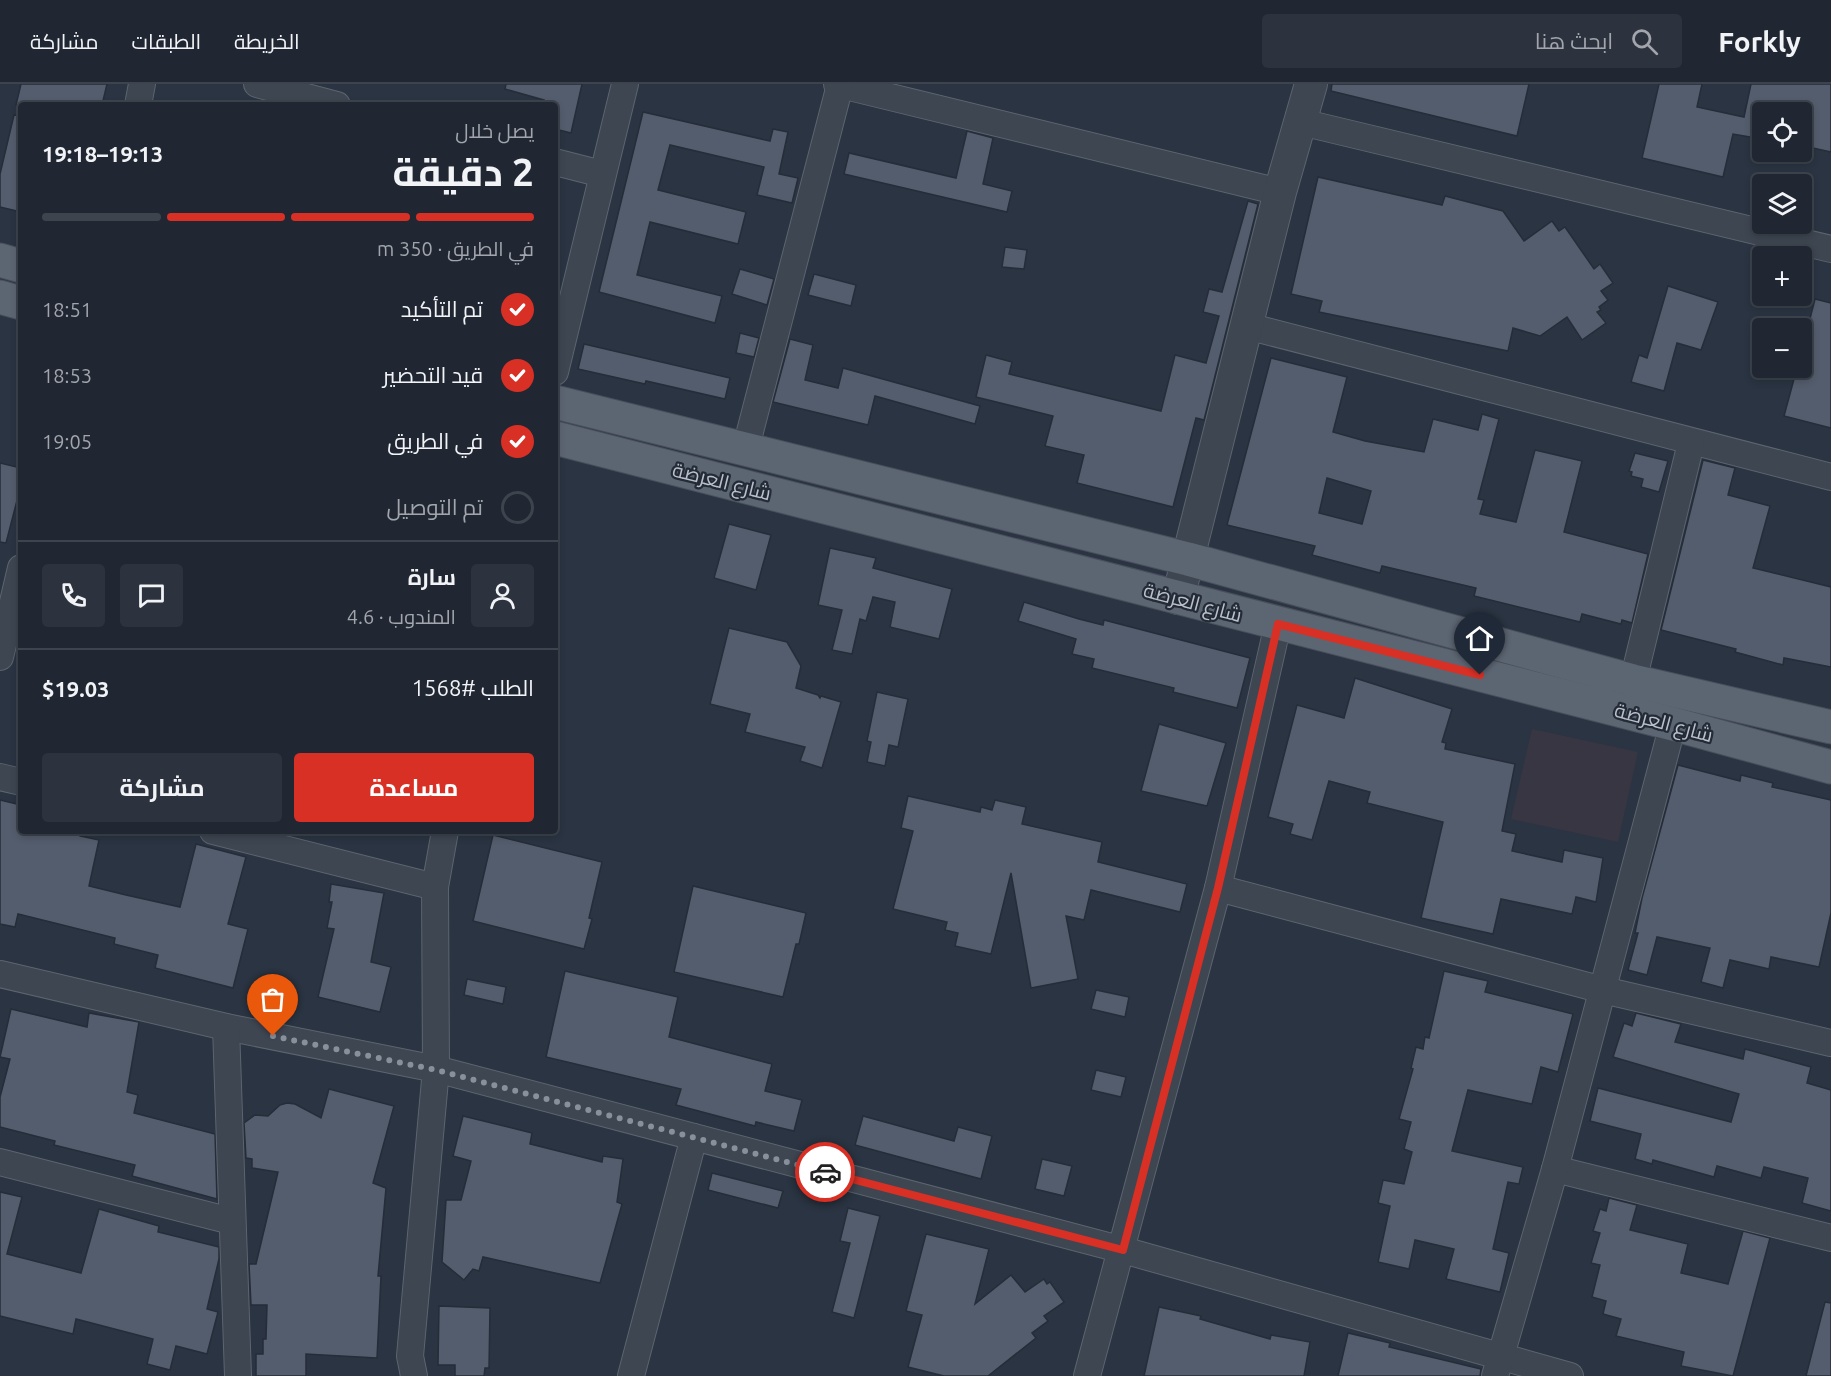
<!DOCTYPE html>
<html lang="ar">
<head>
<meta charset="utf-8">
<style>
	:root { --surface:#202732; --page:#2d333e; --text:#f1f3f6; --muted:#a2a5ac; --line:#3d444d; --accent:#d93025 }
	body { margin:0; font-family:Ubuntu,Cairo,sans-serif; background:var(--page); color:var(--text); direction:rtl; height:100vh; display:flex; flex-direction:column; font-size:22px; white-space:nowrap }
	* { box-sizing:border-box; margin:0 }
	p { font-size:20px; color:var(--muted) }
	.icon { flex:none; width:33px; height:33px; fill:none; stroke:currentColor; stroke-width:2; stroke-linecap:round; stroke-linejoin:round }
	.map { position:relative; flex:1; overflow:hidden; direction:ltr }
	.panel { position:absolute; left:18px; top:18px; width:540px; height:732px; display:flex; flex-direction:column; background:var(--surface); border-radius:6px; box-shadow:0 3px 9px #0003,0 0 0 2px var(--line); direction:rtl }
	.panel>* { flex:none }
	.buttons { position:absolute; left:1752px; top:18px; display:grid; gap:12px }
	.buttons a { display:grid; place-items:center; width:60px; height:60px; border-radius:6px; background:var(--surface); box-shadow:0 3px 9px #0003,0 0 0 2px var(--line); font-size:30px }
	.pin { position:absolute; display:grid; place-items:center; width:51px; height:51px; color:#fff; margin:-62px -26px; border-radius:50% 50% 50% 0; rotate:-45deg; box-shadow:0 0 6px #0007 }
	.pin .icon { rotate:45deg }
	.courier { position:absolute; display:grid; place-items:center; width:60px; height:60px; margin:-30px; border:4px solid #d93025; border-radius:50%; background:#fff; color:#222; box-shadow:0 2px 8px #0007 }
	.headline em { font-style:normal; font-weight:700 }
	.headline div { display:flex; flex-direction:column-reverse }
	.headline { display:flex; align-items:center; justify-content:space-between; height:102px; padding:0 24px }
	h1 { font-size:39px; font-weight:700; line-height:45px }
	.bar { display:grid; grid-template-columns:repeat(4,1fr); gap:9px 6px; align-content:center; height:72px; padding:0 24px }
	.bar i { height:8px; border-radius:4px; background:var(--line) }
	.bar .on { background:var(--accent) }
	.bar p { grid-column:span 4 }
	.line { display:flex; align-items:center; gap:15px; padding:0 24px; border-top:2px solid var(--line) }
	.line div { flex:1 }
	.round { display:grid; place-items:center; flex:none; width:63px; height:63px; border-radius:6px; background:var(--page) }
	ol { padding:0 24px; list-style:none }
	li { display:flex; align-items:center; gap:18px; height:66px }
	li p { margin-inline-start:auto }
	li .icon { padding:6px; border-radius:50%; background:var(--accent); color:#fff; stroke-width:4 }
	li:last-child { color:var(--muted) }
	li i { width:33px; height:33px; border:3px solid var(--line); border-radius:50% }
	.action { display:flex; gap:12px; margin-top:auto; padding:12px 24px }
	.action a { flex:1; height:69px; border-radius:6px; background:var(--accent); color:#fff; font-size:24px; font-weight:700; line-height:69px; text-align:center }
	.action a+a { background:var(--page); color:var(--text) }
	header { display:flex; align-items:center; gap:36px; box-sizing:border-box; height:84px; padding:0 30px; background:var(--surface); border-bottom:2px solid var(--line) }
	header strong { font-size:28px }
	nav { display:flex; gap:33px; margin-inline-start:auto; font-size:21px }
	.search { width:420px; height:54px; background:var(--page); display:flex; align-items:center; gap:15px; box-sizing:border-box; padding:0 21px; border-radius:6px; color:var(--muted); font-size:22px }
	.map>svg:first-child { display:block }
	.medical { fill:#383643 }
	.building { fill:#545d6d; stroke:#252d39; stroke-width:1.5; fill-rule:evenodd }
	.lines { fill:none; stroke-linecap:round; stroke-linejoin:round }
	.minor-casing { stroke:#5c646f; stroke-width:28 }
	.tertiary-casing { stroke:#5c646f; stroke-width:34 }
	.primary-casing { stroke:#484f5b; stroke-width:35 }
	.minor { stroke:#3e4652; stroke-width:26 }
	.tertiary { stroke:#3e4652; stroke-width:32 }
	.primary { stroke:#5c6572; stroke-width:33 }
	.done { stroke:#88909c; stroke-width:6; stroke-dasharray:0 10.8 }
	.route { stroke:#d93025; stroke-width:8 }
	.labels { text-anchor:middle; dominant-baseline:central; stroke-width:4.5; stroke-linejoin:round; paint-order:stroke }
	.street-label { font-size:20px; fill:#bbc1cc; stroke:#232b37 }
</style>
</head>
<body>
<header>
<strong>Forkly</strong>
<div class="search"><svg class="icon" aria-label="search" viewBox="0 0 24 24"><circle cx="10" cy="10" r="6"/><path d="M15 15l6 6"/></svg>ابحث هنا</div>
<nav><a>الخريطة</a><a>الطبقات</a><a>مشاركة</a></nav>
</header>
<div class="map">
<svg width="1831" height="1292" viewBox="0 0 1831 1292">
	<rect width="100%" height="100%" fill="#2a3442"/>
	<polygon class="medical" points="1532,645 1638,668 1618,758 1511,735"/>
	<g class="building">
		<polygon points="21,0 107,0 102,21 16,21"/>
		<polygon points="506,0 582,0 571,49 555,45 555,21 542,21 544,16 505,5"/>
		<polygon points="1332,0 1529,0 1517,52 1331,7"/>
		<polygon points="1659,0 1702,0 1697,23 1744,33 1751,0 1831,0 1831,68 1804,62 1812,28 1762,28 1762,55 1733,50 1723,93 1642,74"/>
		<polygon points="643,28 770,57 773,45 788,48 779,90 798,94 792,119 757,111 764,83 670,61 658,106 746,128 738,160 650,138 637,191 722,212 715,239 599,208"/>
		<polygon points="14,31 21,32 21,128 0,123 0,90"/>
		<polygon points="967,47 993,54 983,100 1012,107 1007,128 844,90 849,69 956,94"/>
		<polygon points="1318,93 1442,121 1445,112 1503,127 1524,157 1552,137 1559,147 1565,143 1594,185 1600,180 1613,199 1601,207 1608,216 1599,223 1601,226 1597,228 1606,239 1582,256 1567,233 1540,252 1513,244 1508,267 1319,228 1322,217 1291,210"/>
		<polygon points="1248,117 1258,120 1204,336 1196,334 1173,423 1077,399 1084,371 1045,362 1053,332 976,313 986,271 1012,278 1009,290 1161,327 1175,271 1206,279 1219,232 1203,228 1209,205 1222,208"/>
		<polygon points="1005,163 1027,166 1024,185 1002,183"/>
		<polygon points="740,185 774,195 767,221 732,210"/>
		<polygon points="814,190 856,201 851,222 808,211"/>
		<polygon points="1668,202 1718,218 1701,266 1677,259 1664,307 1631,298 1639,271 1647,274"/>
		<polygon points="1815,215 1831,219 1831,344 1784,332 1797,284 1802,284 1802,266"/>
		<polygon points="740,249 759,254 754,273 736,269"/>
		<polygon points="790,255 813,261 805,296 838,304 843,284 980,322 975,340 875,312 868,341 773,318"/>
		<polygon points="584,260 730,294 725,315 646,297 645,300 578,285"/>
		<path d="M 1271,274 L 1347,293 L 1333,348 L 1365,357 L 1424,368 L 1433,335 L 1478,346 L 1482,330 L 1499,335 L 1478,415 L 1484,416 L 1480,430 L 1516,438 L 1535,366 L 1582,377 L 1564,448 L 1648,470 L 1632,539 L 1622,536 L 1621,540 L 1582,530 L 1580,538 L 1474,512 L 1476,504 L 1382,482 L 1380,489 L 1312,471 L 1315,462 L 1227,441 ZM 1327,394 L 1371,407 L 1362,440 L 1319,429 Z"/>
		<polygon points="1635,369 1668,377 1659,408 1641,403 1643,395 1631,392 1632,388 1629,387"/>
		<polygon points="1703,376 1735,384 1728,411 1770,422 1753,484 1831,503 1831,583 1784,574 1783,581 1735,568 1736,565 1661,546"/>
		<polygon points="0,379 21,384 21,401 6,459 0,458"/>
		<polygon points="729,440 771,451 756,506 714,494"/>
		<polygon points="830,464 876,474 873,484 952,505 939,555 890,543 895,518 873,513 866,537 860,535 852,570 832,566 842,526 818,521"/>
		<polygon points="1024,518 1079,535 1103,541 1104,536 1250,574 1237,624 1173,608 1174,604 1092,584 1094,575 1072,570 1076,555 1018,537"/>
		<polygon points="729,544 787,558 801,582 796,604 818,611 820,614 821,612 841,618 822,684 800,677 805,663 745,648 750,630 710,620"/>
		<polygon points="1355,594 1452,625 1442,658 1446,659 1445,665 1515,680 1502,747 1516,750 1512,767 1562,778 1564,766 1603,774 1596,818 1576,813 1572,830 1501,815 1493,850 1421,834 1443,738 1367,719 1370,708 1329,697 1312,756 1290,750 1293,740 1268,733 1297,621 1344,634"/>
		<polygon points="877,608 908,615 898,663 889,661 885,682 867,678 871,658 867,657"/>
		<polygon points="1159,640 1226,659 1207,722 1141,707"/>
		<polygon points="1678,681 1740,697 1741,691 1773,699 1772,703 1831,716 1831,829 1819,883 1771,873 1769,885 1730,876 1723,904 1701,898 1710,864 1657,853 1647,891 1628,886 1638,849 1635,849 1642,814"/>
		<polygon points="908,712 980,728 981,723 992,726 995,716 1026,723 1022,740 1102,758 1098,778 1187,800 1180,828 1091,806 1084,836 1066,832 1078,895 1031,904 1011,789 991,870 955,862 958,849 945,846 947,838 893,825 913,747 901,744"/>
		<polygon points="0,716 21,721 21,747 81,747 80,752 99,756 89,802 126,811 180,823 196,760 246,773 228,840 248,845 233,904 155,884 158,871 114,860 115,854 18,830 15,843 0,840"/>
		<polygon points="493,751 602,778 589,834 592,835 584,865 473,837"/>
		<polygon points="331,800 384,809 371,878 391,883 380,928 318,913 334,845 327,844 332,818 329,818"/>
		<polygon points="693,802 806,829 799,860 796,860 783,913 674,888"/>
		<polygon points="565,887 678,913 669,953 772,980 765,1007 802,1016 794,1047 756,1038 755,1042 676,1021 681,1005 546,973"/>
		<polygon points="1444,887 1488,897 1485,908 1573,930 1558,988 1541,983 1532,1020 1468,1006 1452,1067 1523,1083 1519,1100 1508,1098 1493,1165 1509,1169 1500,1208 1446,1195 1454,1165 1415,1156 1409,1185 1378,1178 1390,1122 1378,1119 1383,1096 1404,1100 1412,1068 1404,1065 1411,1038 1399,1035 1413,985 1411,984 1416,963 1423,965 1425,953 1429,954"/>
		<polygon points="467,895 506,903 503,920 464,911"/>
		<polygon points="1096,906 1129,913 1125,933 1091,925"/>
		<polygon points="11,925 87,943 89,929 139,938 127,1008 138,1011 134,1029 215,1050 217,1115 132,1092 135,1081 54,1061 55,1057 0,1043 0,1013 10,975 0,973"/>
		<polygon points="1636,929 1681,940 1675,958 1743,975 1745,965 1811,983 1807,999 1831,1006 1831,1127 1802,1119 1808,1094 1764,1083 1761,1094 1717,1082 1714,1093 1653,1076 1652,1080 1635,1075 1641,1050 1590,1037 1598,1004 1731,1038 1739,1010 1613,973 1624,939 1632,942"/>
		<polygon points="1096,986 1126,993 1121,1013 1091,1006"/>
		<polygon points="329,1005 394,1022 373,1099 386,1104 378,1192 381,1192 377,1274 306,1270 306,1292 256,1292 256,1270 263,1270 263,1255 266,1255 267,1221 251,1221 249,1180 256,1180 278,1088 252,1084 252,1075 246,1074 244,1039 255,1031 268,1032 280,1021 287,1019 295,1020 321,1034"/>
		<polygon points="463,1032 532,1049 530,1060 602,1078 603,1072 623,1075 617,1118 622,1120 600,1199 483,1173 479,1187 473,1185 464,1196 442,1178 446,1116 461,1116 471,1077 453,1072"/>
		<polygon points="863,1032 954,1057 958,1043 992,1052 981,1095 855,1061"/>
		<polygon points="1042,1075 1072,1082 1064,1112 1035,1105"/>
		<polygon points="712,1089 783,1107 778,1124 708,1106"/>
		<polygon points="0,1108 22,1113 7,1170 81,1189 99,1125 159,1142 158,1148 219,1163 219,1175 207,1225 218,1228 207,1270 176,1262 170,1286 147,1280 153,1255 76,1235 73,1250 0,1232"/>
		<polygon points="1609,1114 1637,1121 1630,1146 1688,1160 1681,1189 1728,1200 1743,1147 1770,1154 1733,1292 1681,1282 1684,1268 1616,1252 1621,1235 1603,1230 1606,1217 1592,1213 1600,1181 1591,1179 1600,1149 1593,1147 1600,1125 1606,1127"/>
		<polygon points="848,1124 880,1132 854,1234 832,1228 850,1159 840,1157"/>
		<polygon points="926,1150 989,1165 975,1220 1011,1191 1025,1208 1044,1195 1047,1200 1050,1198 1064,1218 1044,1232 1048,1237 1032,1249 1036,1254 988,1292 944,1292 908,1283 922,1231 906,1227"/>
		<polygon points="1825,1218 1831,1219 1831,1292 1806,1292"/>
		<polygon points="439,1222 490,1224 489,1284 485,1284 484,1292 455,1292 455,1281 438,1281"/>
		<polygon points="1159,1223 1201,1232 1200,1235 1270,1255 1271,1251 1310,1258 1304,1292 1144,1292"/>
		<polygon points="1348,1249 1390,1259 1389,1263 1481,1285 1480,1292 1338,1292"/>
	</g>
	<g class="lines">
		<g class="minor-casing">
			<g id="minor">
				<polyline points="257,0 337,21"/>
				<polyline points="837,0 1280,108"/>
				<polyline points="138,21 142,0"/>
				<polyline points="1301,38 1831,165"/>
				<polyline points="555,78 602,90"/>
				<polyline points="1247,242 1831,393"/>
				<polyline points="555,288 625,0"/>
				<polyline points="746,363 840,1"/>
				<polyline points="0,573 21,484"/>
				<polyline points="1633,597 1691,359"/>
				<polyline points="0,693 21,698"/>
				<polyline points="213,747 435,803"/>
				<polyline points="1218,804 1603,906 1831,959"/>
				<polyline points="0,890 226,943 436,985 1123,1166 1570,1292"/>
				<polyline points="226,943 238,1292"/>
				<polyline points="0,1078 231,1137"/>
				<polyline points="1555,1085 1831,1154"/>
				<polyline points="414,1292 410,1272 436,985 435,803 445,747"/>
				<polyline points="631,1292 694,1053"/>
				<polyline points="1087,1292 1218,804 1278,540"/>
				<polyline points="1495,1292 1555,1085 1673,640"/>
			</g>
		</g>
		<g class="tertiary-casing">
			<polyline id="tertiary" points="1178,514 1280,108 1311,0"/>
		</g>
		<g class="primary-casing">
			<g id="primary">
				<polyline points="0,176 21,182"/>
				<polyline points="0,213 21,219"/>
				<polyline points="555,318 1188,475 1633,597 1831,643"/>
				<polyline points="555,354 1673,640 1831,683"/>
			</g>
		</g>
		<use href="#minor" class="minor"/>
		<use href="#tertiary" class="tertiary"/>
		<use href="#primary" class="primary"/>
	</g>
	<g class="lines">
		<polyline class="done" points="273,952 436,986 825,1088"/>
		<polyline class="route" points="825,1088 1123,1166 1218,804 1278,540 1480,591"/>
	</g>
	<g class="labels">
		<g class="street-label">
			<text transform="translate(722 397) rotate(14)">شارع العرضة</text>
			<text transform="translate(1193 518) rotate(15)">شارع العرضة</text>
			<text transform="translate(1664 638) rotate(15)">شارع العرضة</text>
		</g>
	</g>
</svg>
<div class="buttons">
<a><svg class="icon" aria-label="locate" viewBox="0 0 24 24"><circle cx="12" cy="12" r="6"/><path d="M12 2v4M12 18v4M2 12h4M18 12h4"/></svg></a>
<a><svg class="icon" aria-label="layers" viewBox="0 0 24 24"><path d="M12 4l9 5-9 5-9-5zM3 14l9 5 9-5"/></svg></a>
<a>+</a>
<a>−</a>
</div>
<div class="pin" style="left:273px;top:952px;background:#ea580c"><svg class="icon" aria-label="bag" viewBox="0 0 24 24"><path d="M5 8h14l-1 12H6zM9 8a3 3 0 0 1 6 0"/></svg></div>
<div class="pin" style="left:1480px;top:591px;background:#1f2937"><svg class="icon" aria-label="home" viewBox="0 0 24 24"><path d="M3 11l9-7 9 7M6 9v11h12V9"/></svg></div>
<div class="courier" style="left:825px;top:1088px"><svg class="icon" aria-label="car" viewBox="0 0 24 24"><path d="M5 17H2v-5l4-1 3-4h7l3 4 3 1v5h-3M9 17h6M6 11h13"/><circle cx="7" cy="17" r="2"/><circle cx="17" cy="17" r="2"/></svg></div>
<section class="panel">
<div class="headline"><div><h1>2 دقيقة</h1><p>يصل خلال</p></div><em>19:13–19:18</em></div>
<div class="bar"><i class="on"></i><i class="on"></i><i class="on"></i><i></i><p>في الطريق · 350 m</p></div>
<ol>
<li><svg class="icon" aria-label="check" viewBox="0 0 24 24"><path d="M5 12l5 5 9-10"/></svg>تم التأكيد<p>18:51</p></li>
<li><svg class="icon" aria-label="check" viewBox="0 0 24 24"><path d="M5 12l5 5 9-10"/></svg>قيد التحضير<p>18:53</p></li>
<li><svg class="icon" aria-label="check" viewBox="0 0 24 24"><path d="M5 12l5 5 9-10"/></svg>في الطريق<p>19:05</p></li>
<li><i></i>تم التوصيل</li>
</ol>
<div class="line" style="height:108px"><a class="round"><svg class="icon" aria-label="person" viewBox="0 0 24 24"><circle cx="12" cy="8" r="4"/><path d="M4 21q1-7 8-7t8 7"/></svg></a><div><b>سارة</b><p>المندوب · 4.6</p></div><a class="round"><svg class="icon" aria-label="chat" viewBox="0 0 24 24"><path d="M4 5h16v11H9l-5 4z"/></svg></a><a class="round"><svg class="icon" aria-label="phone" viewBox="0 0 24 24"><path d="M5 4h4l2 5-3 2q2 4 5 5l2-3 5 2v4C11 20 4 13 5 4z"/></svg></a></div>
<div class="line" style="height:78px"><div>الطلب #1568</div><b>$19.03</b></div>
<div class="action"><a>مساعدة</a><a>مشاركة</a></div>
</section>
</div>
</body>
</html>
